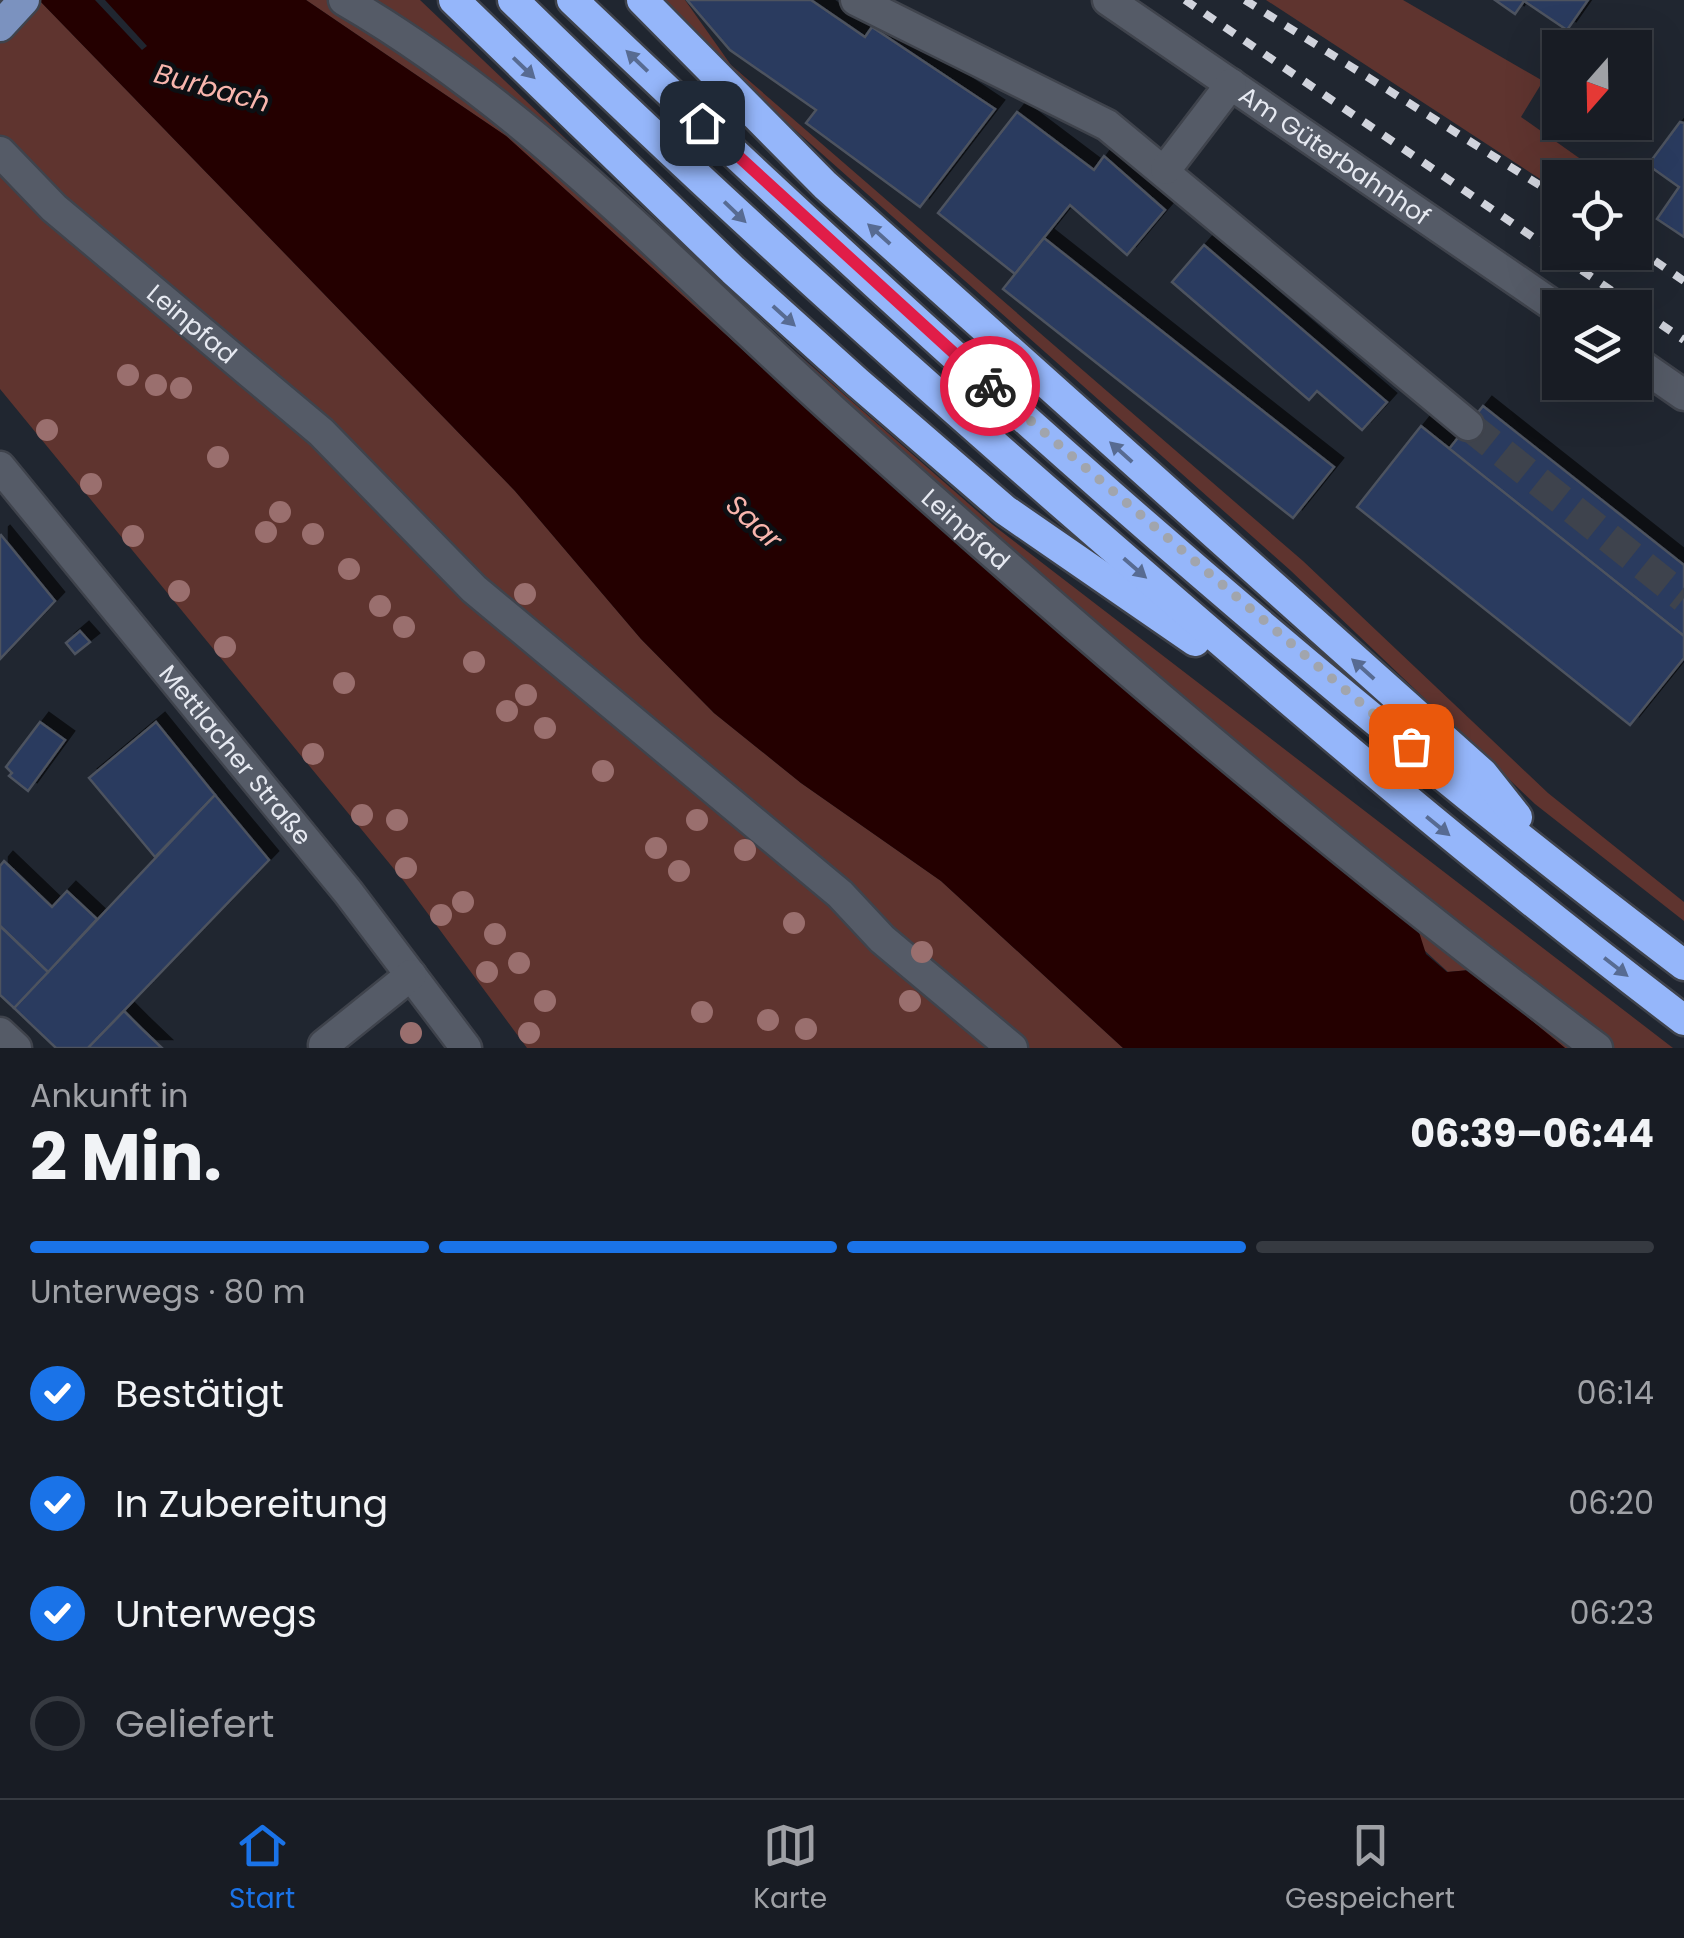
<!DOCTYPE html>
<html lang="de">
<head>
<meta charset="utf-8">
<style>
	:root { --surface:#181c24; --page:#252931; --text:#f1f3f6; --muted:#9fa1a6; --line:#363a41; --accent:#1a73e8 }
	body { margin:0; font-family:Poppins,sans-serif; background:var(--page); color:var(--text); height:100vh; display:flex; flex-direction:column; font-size:38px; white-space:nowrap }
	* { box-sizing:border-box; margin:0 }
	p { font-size:32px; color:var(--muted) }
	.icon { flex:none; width:55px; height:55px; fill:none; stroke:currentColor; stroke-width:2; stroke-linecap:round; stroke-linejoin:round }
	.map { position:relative; height:1048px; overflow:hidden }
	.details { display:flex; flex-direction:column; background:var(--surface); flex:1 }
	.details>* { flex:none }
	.needle { width:65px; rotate:200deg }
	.tools { position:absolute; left:1542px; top:30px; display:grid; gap:20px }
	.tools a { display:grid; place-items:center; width:110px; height:110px; border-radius:0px; background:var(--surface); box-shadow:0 10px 40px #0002,0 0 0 2px var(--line); font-size:50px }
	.pin { position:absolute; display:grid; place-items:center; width:85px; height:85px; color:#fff; margin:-42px; border-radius:20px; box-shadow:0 5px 15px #0006 }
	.courier { position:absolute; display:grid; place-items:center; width:100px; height:100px; margin:-50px; border:8px solid #e11d48; border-radius:50%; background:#fff; color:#222; box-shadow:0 2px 12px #0007 }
	.headline em { font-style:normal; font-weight:700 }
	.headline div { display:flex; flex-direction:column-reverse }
	.headline { display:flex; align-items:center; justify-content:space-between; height:170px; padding:0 30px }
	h1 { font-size:65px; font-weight:700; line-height:75px }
	.bar { display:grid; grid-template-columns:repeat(4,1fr); gap:15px 10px; align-content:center; height:120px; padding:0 30px }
	.bar i { height:12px; border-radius:8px; background:var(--line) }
	.bar .current { background:var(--accent) }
	.bar p { grid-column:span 4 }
	ol { padding:0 30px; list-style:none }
	li { display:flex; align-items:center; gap:30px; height:110px }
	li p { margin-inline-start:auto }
	li .icon { padding:10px; border-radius:50%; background:var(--accent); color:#fff; stroke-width:4 }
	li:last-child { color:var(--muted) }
	li i { width:55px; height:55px; border:5px solid var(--line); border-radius:50% }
	.tabs { display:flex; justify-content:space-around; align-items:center; height:140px; border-top:2px solid var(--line); background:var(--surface); font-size:28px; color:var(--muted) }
	.tabs a { display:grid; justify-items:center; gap:5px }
	.tabs .current { color:var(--accent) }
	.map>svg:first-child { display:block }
	.green { fill:#5f342f }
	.water { fill:#240000 }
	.building { fill:#293a5f; stroke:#4d535f; stroke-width:2.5; filter:url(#shadow) }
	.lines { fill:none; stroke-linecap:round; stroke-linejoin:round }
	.minor-tunnel { stroke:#3e434d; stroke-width:30; stroke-dasharray:30 15; stroke-linecap:butt }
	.minor-casing { stroke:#3f434c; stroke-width:35 }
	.major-casing { stroke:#3f434c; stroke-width:35 }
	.highway-casing { stroke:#3f434c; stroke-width:35 }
	.minor { stroke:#555b67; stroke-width:30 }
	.major { stroke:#7b92bf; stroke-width:30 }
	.highway { stroke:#95b6fa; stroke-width:30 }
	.rail { stroke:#d0d3dc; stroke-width:8; stroke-dasharray:12 12; stroke-linecap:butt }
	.tree { fill:#9a6f6e }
	.oneway { fill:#576b92 }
	.done { stroke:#a1a5ad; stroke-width:10; stroke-dasharray:0 18 }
	.route { stroke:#e11d48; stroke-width:12 }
	.labels { text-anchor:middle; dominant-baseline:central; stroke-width:9; stroke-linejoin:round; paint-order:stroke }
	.street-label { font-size:25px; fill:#e6e9f1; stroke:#0c0f13 }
	.water-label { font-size:28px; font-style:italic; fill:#f8b5ad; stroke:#0c0f13 }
</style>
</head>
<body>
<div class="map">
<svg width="1684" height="1048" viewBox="0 0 1684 1048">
	<defs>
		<filter id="shadow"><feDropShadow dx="9" dy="-9" stdDeviation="0" flood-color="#0009"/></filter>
	</defs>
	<rect width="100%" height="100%" fill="#202630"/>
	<g class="green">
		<polygon points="0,0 39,0 515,491 641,639 714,713 801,783 941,881 1123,1048 527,1048 403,880 0,389"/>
		<polygon points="306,0 420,0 718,284 993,525 1673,1048 1565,1048 1470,970 1448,972 1269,808 974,559 506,136"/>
		<polygon points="662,0 685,0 731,65 1303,561 1548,793 1684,902 1684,921 1535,804 1290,570 712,56"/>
		<polygon points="1266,0 1403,0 1543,81 1521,117 1606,177 1560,178 1560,192"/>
	</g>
	<polygon class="water" points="39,0 95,0 142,50 147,46 105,0 306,0 506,136 974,559 1418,929 1426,954 1447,972 1470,970 1565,1048 1123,1048 941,881 801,783 714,713 641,639 515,491"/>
	<g class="building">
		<polygon points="687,0 811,0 865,37 872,27 995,109 920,207 806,123 816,110 730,50"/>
		<polygon points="1495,0 1588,0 1567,30 1524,1 1515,14"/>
		<polygon points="1017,112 1094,170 1104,156 1165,210 1127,255 1070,205 1015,274 938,213"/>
		<polygon points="1680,122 1684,123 1684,237 1657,219 1679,187 1648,165"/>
		<polygon points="1044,238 1334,467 1293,518 1003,289"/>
		<polygon points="1204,245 1387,402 1362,430 1317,391 1309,400 1172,282"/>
		<polygon points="1483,406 1684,565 1684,636 1449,449"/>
		<polygon points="1421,426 1684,636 1684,658 1630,725 1357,507"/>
		<polygon points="1,535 55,601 0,659 0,536"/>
		<polygon points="80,631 90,642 75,654 66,643"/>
		<polygon points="40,722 65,740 28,791 9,776 12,773 6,767"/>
		<polygon points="156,722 215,795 155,857 89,778"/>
		<polygon points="215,795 269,860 88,1048 56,1048 14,1008"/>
		<polygon points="4,861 52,907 67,891 97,919 48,972 0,926 0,866"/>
		<polygon points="0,926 48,972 14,1008 0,995"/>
		<polygon points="124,1011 142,1029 162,1048 88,1048"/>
	</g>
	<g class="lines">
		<polyline class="minor-tunnel" points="1468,425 1684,598"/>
		<g class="minor-casing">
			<g id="minor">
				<path id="s1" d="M 344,0 C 529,107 676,268 834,411 C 1079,633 1332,850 1597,1048"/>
				<polyline points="856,0 1107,125 1468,425"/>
				<path id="s2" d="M 1108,0 L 1560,310"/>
				<path id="s3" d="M 0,152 L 54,208 L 321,432 L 474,589 L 840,894 L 882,939 L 1012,1048"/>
				<polyline points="1166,169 1231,84"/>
				<polyline points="1635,361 1684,395"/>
				<path id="s4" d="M 0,467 L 348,892 L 466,1048"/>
				<polyline points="0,1033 16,1048"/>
				<polyline points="324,1045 411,975"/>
			</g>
		</g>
		<g class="major-casing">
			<polyline id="major" points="0,26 24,0"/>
		</g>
		<g class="highway-casing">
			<g id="highway">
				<polyline points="454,0 733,270 857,382 1005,510 1195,641"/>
				<path d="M 513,0 C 716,199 927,388 1142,573 C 1319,727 1497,878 1684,1020"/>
				<path d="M 572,0 C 927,338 1293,669 1684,965"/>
				<polyline points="642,0 825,185 1483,774 1517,817"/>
			</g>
		</g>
		<use href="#minor" class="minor"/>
		<use href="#major" class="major"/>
		<use href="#highway" class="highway"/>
		<g class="rail">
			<polyline points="1185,0 1684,340"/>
			<polyline points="1245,0 1560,198"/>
			<polyline points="1635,247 1684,281"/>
		</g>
	</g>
	<g class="tree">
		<circle cx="128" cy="375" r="11"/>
		<circle cx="156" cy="385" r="11"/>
		<circle cx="181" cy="388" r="11"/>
		<circle cx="47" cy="430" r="11"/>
		<circle cx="218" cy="457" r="11"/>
		<circle cx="91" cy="484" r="11"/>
		<circle cx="280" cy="512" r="11"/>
		<circle cx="266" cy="532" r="11"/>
		<circle cx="313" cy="534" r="11"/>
		<circle cx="133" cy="536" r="11"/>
		<circle cx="349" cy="569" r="11"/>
		<circle cx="179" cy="591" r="11"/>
		<circle cx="525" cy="594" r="11"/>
		<circle cx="380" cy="606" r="11"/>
		<circle cx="404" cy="627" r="11"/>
		<circle cx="225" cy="647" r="11"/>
		<circle cx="474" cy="662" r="11"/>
		<circle cx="344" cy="683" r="11"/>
		<circle cx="526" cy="695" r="11"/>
		<circle cx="507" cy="711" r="11"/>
		<circle cx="545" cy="728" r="11"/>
		<circle cx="313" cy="754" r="11"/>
		<circle cx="603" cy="771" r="11"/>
		<circle cx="362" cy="815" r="11"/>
		<circle cx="397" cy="820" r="11"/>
		<circle cx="697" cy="820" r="11"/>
		<circle cx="656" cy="848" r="11"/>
		<circle cx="745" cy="850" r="11"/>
		<circle cx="406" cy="868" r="11"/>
		<circle cx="679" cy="871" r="11"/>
		<circle cx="463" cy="902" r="11"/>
		<circle cx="441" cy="915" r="11"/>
		<circle cx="794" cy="923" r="11"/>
		<circle cx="495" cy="934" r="11"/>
		<circle cx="922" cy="952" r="11"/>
		<circle cx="519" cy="963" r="11"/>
		<circle cx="487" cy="972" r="11"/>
		<circle cx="545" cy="1001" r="11"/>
		<circle cx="910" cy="1001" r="11"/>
		<circle cx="702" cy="1012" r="11"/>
		<circle cx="768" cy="1020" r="11"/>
		<circle cx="806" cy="1029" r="11"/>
		<circle cx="411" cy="1033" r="11"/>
		<circle cx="529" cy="1033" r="11"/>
	</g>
	<defs><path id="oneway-solid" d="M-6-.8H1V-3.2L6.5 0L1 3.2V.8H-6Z" transform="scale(2.5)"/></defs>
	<g class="oneway">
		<use href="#oneway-solid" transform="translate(637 61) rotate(-136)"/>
		<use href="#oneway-solid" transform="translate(524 68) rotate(44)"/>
		<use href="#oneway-solid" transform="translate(735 212) rotate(44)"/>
		<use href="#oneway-solid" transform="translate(879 234) rotate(-138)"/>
		<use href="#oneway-solid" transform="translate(784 316) rotate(42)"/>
		<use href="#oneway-solid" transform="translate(1121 452) rotate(-138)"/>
		<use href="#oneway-solid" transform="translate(1135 568) rotate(41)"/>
		<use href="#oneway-solid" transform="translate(1363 669) rotate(-138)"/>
		<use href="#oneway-solid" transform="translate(1438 826) rotate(39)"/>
		<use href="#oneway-solid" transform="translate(1616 967) rotate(38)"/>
	</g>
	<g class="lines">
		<polyline class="done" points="990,386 1411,746"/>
		<polyline class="route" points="702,123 990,386"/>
	</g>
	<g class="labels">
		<g class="street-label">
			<text stroke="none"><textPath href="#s2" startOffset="275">Am Güterbahnhof</textPath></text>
			<text stroke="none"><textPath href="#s3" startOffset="258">Leinpfad</textPath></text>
			<text stroke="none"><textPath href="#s1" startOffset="818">Leinpfad</textPath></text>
			<text stroke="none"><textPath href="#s4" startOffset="372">Mettlacher Straße</textPath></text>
		</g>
		<g class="water-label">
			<text transform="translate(212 88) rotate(15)">Burbach</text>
			<text transform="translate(754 522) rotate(43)">Saar</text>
		</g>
	</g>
</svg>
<div class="tools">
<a><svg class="needle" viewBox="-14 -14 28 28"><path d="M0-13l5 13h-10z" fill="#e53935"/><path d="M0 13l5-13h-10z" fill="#9fa1a6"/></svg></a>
<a><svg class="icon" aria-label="locate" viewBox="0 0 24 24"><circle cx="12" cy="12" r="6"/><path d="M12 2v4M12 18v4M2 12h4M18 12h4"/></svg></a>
<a><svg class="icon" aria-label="layers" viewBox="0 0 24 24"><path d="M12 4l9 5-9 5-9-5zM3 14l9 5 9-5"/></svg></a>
</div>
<div class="pin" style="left:1411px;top:746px;background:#ea580c"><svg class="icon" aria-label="bag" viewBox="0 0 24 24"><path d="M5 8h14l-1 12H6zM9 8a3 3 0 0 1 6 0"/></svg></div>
<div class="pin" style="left:702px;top:123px;background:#1f2937"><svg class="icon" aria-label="home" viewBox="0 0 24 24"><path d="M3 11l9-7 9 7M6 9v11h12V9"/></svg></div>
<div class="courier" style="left:990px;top:386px"><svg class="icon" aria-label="bike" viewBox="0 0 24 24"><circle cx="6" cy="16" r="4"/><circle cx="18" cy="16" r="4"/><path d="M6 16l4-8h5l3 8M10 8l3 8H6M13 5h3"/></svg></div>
</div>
<section class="details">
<div class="headline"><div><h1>2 Min.</h1><p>Ankunft in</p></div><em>06:39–06:44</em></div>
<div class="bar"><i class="current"></i><i class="current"></i><i class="current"></i><i></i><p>Unterwegs · 80 m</p></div>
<ol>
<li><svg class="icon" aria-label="check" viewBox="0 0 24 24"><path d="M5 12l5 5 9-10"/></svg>Bestätigt<p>06:14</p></li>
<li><svg class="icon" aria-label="check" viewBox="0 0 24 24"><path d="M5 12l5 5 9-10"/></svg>In Zubereitung<p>06:20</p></li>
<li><svg class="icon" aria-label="check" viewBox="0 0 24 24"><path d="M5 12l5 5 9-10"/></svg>Unterwegs<p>06:23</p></li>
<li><i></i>Geliefert</li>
</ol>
</section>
<nav class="tabs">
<a class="current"><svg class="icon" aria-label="home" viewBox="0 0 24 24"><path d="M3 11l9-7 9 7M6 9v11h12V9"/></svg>Start</a>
<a><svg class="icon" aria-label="map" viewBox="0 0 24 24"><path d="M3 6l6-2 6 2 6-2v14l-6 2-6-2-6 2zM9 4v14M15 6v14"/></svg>Karte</a>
<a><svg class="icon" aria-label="saved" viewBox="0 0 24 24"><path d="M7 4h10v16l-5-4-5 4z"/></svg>Gespeichert</a>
</nav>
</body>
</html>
